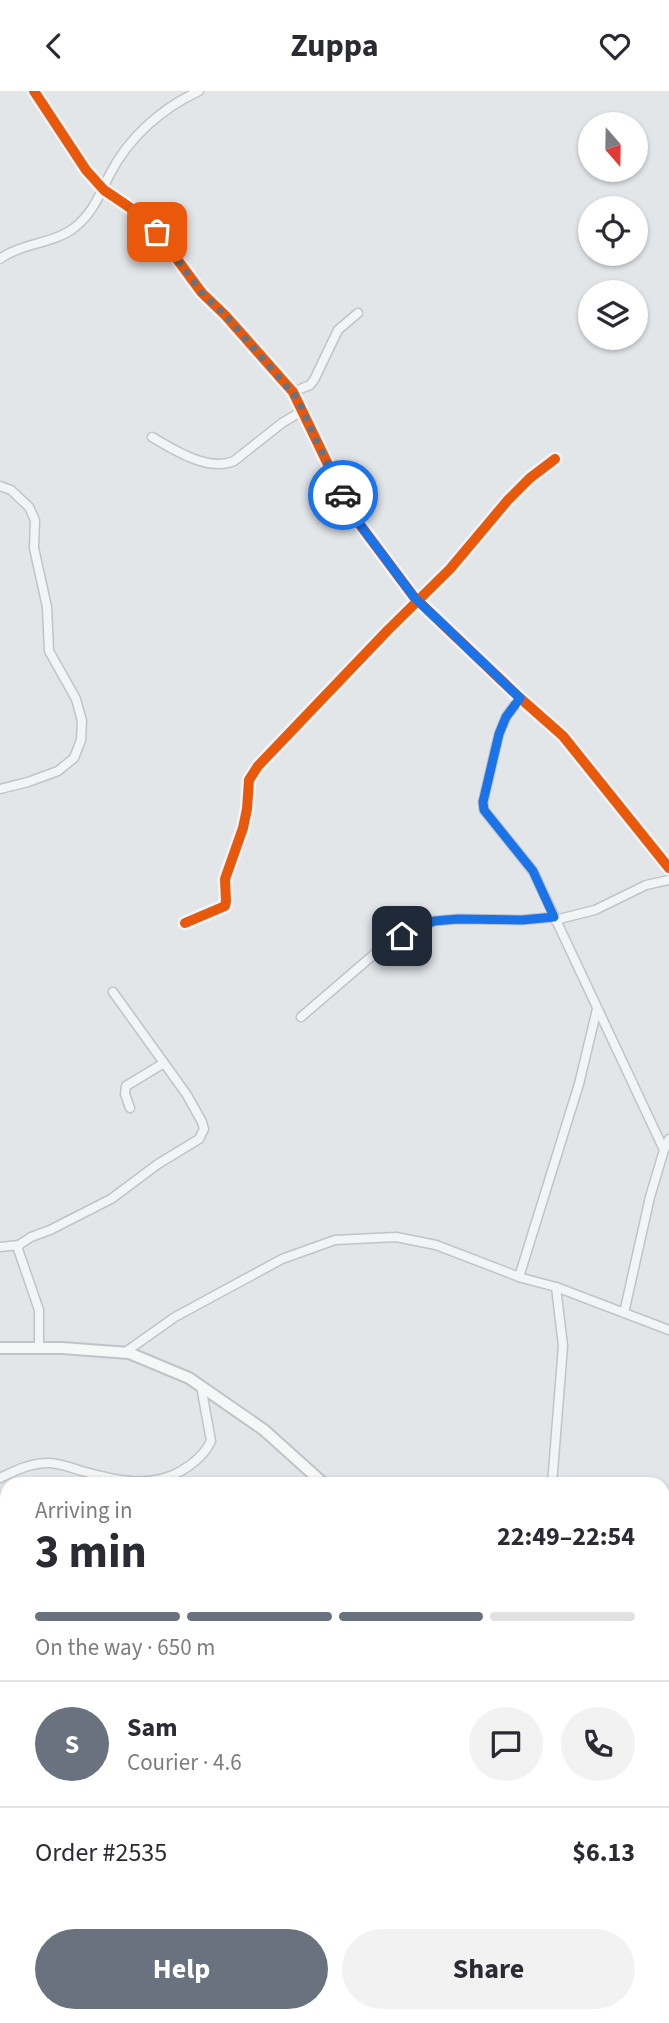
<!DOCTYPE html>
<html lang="en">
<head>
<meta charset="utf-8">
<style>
	:root { --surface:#fff; --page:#f2f2f3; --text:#2b2b33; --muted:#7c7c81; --line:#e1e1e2; --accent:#69727e }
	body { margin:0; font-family:"Source Sans 3",sans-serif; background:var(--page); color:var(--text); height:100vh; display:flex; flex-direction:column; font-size:26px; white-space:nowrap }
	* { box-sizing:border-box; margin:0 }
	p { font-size:23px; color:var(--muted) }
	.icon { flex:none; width:38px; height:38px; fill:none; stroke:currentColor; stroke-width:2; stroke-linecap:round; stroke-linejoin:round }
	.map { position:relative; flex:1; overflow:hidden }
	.panel { position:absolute; left:0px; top:1386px; width:670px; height:546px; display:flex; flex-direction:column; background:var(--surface); border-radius:21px 21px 0 0; box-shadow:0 2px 5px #0004 }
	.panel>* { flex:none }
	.needle { width:46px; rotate:160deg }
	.controls { position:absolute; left:578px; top:21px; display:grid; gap:14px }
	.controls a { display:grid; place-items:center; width:70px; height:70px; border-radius:50%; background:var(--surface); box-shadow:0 2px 5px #0004; font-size:35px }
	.pin { position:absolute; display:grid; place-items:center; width:60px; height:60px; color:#fff; margin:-30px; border-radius:14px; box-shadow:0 4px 10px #0006 }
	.courier { position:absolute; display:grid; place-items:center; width:70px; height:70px; margin:-35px; border:5px solid #1a73e8; border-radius:50%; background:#fff; color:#222; box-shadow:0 2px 9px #0007 }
	.head em { font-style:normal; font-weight:700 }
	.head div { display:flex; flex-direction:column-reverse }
	.head { display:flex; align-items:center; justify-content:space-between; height:119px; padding:0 35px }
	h1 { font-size:46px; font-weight:700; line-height:52px }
	.bar { display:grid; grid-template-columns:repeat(4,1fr); gap:10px 7px; align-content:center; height:84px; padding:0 35px }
	.bar i { height:9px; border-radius:5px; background:var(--line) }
	.bar .on { background:var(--accent) }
	.bar p { grid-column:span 4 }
	.line { display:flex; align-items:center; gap:18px; padding:0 35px; border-top:2px solid var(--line) }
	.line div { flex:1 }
	.round { display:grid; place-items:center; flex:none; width:74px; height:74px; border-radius:37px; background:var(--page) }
	.action { display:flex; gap:14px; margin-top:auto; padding:14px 35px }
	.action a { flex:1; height:80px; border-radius:42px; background:var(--accent); color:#fff; font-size:28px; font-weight:700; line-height:80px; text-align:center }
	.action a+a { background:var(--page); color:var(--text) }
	header { display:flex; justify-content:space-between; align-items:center; height:91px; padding:0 35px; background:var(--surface); font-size:32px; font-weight:700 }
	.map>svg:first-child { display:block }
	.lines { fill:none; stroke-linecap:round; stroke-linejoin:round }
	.street-casing { stroke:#c1c4c7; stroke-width:11 }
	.secondary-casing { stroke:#c1c4c7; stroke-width:14 }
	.highway-casing { stroke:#b5b9be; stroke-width:18 }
	.street { stroke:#f3f4f5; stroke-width:8 }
	.secondary { stroke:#f6f7f7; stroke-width:10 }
	.highway { stroke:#f6f7f7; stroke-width:14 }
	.cycleway-casing { stroke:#f1f4f8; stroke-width:15 }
	.cycleway { stroke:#e8590c; stroke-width:10 }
	.done { stroke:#69727e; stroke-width:7; stroke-dasharray:0 12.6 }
	.route { stroke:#1a73e8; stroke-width:9 }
</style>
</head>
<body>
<header><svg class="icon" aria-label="back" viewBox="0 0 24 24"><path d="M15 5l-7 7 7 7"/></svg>Zuppa<svg class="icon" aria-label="heart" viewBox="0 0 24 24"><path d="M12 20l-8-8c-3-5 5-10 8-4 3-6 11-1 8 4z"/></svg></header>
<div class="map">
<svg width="669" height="1932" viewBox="0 0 669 1932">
	<rect width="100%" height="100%" fill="#e3e6e9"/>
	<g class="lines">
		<g class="street-casing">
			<g id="street">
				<polyline points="34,0 86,79 104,99 135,120 157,141 202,202 225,224 293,301 352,423 414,506 520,607 563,645 669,777"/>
				<path d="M 0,168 C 21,152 53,153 74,137 C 94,121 99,104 110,83 C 129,46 162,17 199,0"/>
				<polyline points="293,301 310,294 314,289 338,239 358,222"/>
				<path d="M 152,346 C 174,359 208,381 234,370 L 282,332 L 302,320"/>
				<polyline points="0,395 11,399 29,416 35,429 34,457 47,516 49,560 76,608 82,630 81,649 74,667 58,680 28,691 0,698"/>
				<polyline points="520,607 506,626 499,643 483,711 484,719 533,780 664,1059"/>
				<polyline points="555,829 595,819 646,794 669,789"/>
				<polyline points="185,832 225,815 226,810 225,788 243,737 247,718 249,689 258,675 388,539 450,478 508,409 530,387 555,368"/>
				<polyline points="301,926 386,853 434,830 458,828 522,829 554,826"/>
				<polyline points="130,1017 125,1003 126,995 164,972"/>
				<polyline points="0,1156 19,1154"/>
				<polyline points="519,1186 579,993 597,918"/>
				<polyline points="624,1222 650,1106 664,1059 669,1048"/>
				<polyline points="39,1257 39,1219 18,1158 19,1154 31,1146 50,1139 111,1108 158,1073 199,1048 204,1038 202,1031 187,1004 113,901"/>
				<polyline points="124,1262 175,1226 282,1168 335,1149 396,1146 436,1154 522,1187 556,1196 669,1239"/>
				<path d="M 0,1387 C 16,1379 33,1371 51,1372 C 61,1373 72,1377 82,1380 C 115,1389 150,1398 181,1380 C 193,1373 205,1363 211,1350 L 201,1295"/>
				<polyline points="552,1393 563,1255 556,1196"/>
				<polyline points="0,1460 0,1468"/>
				<polyline points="0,1524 2,1534"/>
				<polyline points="663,1704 669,1727"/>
				<polyline points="0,1921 4,1932"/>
				<polyline points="513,1925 515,1932"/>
			</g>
		</g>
		<g class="secondary-casing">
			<polyline id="secondary" points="0,1257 62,1257 129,1262 189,1287 264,1339 324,1393"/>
		</g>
		<g class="highway-casing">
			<g id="highway">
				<polyline points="663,1664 669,1661"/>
				<polyline points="276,1932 284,1925"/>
			</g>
		</g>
		<use href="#street" class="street"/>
		<use href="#secondary" class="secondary"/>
		<use href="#highway" class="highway"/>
		<g class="cycleway-casing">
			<g id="cycleway">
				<polyline points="34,0 86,79 104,99 135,120 157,141 202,202 225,224 293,301 352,423 414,506 520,607 563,645 669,777"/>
				<polyline points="185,832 225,815 226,810 225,788 243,737 247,718 249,689 258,675 388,539 450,478 508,409 530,387 555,368"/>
			</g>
		</g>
		<use href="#cycleway" class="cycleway"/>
	</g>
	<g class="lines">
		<polyline class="done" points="157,141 202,202 225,224 298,308 314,345 343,404"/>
		<polyline class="route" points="343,404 352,423 414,506 520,607 506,626 499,643 483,711 484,719 533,780 554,826 522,829 458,828 434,830 402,845"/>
	</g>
</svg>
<div class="controls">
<a><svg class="needle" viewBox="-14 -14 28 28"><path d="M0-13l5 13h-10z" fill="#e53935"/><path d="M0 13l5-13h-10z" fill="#7c7c81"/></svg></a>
<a><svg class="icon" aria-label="locate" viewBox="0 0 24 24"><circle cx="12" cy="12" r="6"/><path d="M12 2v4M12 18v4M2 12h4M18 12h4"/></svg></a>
<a><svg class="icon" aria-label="layers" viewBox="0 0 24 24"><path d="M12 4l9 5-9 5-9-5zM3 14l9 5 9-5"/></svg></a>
</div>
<div class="pin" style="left:157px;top:141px;background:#ea580c"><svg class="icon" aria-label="bag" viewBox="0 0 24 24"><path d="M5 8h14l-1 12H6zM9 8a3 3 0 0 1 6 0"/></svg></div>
<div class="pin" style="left:402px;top:845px;background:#1f2937"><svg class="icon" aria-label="home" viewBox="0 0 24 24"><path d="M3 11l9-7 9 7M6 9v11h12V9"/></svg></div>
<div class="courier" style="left:343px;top:404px"><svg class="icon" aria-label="car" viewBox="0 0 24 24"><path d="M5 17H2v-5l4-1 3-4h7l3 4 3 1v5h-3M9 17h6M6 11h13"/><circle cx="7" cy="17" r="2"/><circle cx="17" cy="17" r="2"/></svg></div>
<section class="panel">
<div class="head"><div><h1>3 min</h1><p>Arriving in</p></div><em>22:49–22:54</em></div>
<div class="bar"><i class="on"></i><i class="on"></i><i class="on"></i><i></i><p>On the way · 650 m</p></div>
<div class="line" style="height:126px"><b class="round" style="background:var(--accent);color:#fff">S</b><div><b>Sam</b><p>Courier · 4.6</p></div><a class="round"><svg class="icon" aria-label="chat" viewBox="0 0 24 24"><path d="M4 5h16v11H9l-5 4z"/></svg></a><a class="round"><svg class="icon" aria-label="phone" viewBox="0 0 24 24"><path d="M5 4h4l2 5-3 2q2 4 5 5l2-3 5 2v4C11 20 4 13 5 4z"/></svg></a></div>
<div class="line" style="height:91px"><div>Order #2535</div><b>$6.13</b></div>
<div class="action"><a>Help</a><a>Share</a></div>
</section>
</div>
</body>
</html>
